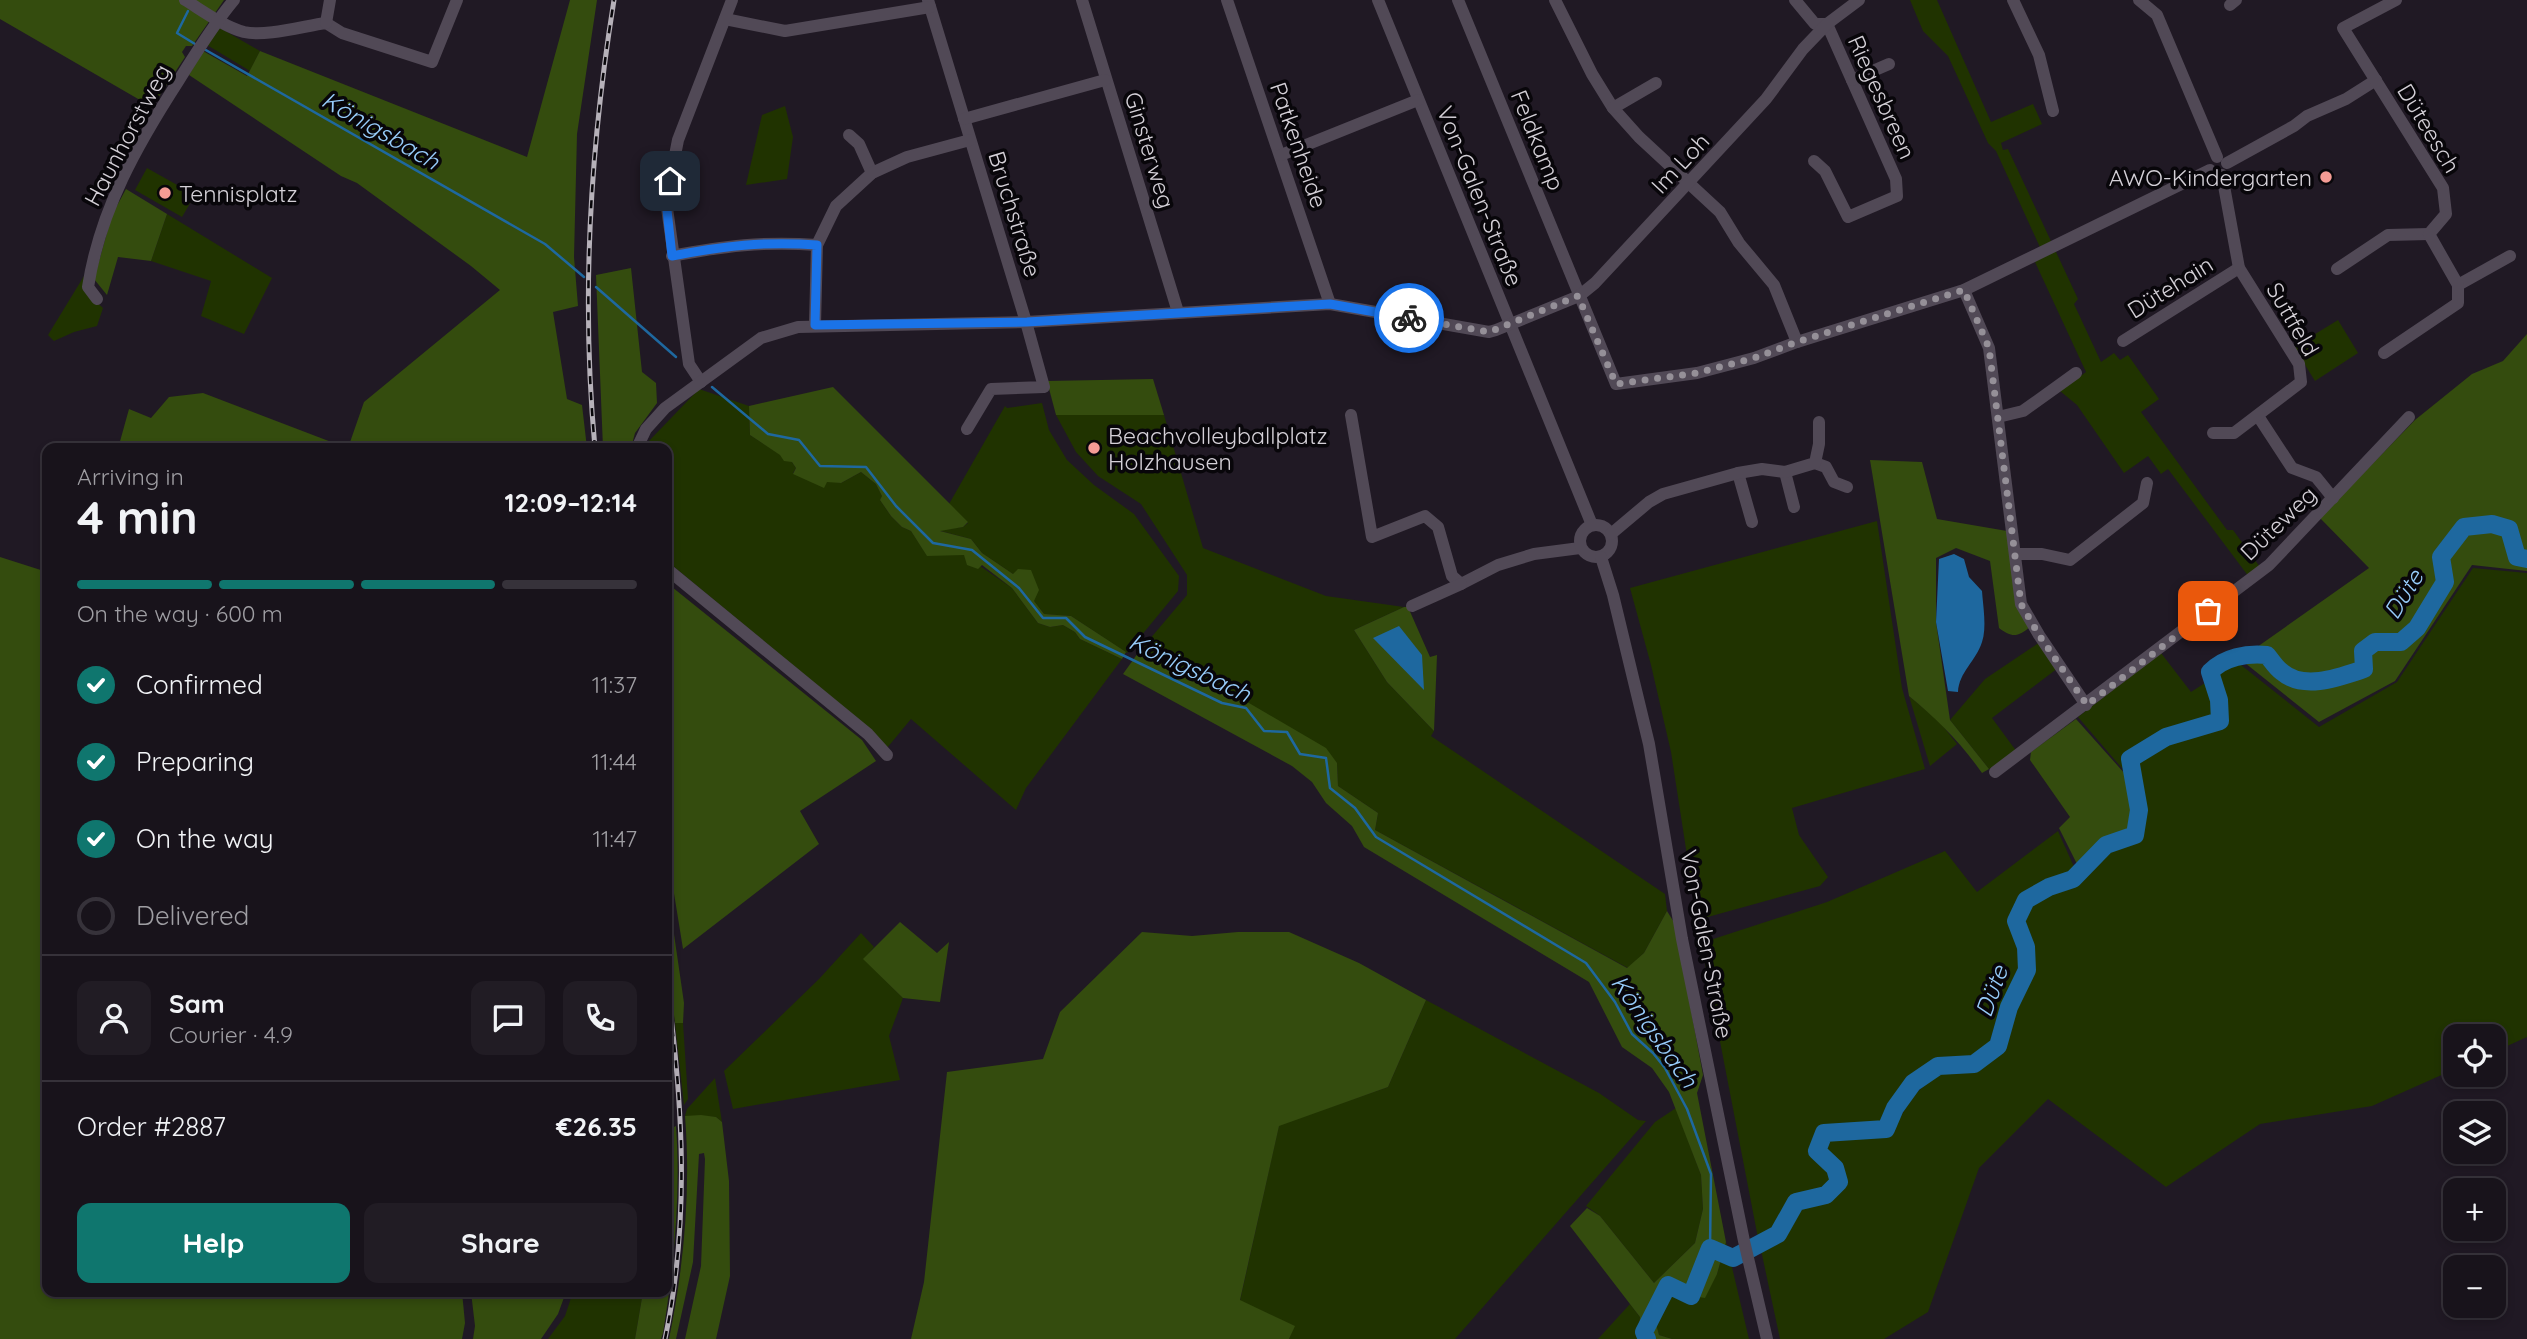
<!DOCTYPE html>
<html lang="en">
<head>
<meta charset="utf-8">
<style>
	:root { --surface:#18131b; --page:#211c24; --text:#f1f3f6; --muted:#9f9ea3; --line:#36323a; --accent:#0f766e }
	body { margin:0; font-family:Quicksand,sans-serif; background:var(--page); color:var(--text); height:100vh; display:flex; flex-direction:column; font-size:26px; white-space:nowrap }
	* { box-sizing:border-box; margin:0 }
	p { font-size:23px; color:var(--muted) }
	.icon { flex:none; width:38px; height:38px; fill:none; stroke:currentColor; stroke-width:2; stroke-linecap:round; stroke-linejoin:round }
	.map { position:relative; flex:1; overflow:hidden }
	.panel { position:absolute; left:42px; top:443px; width:630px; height:854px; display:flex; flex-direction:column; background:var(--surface); border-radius:14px; box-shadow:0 4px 10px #0003,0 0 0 2px var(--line) }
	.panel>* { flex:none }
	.tools { position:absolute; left:2443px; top:1024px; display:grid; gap:14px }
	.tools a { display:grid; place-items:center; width:63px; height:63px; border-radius:14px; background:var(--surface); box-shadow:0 4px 10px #0003,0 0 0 2px var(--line); font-size:35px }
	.pin { position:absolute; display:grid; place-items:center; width:60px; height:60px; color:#fff; margin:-30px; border-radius:14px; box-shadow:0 4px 10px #0006 }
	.courier { position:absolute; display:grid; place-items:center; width:70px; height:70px; margin:-35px; border:5px solid #1a73e8; border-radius:50%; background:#fff; color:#222; box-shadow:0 2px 9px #0007 }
	.overview em { font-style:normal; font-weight:700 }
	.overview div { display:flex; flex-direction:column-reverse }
	.overview { display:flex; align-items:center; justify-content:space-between; height:119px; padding:0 35px }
	h1 { font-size:46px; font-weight:700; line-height:52px }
	.bar { display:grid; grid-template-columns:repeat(4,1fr); gap:10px 7px; align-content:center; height:84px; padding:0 35px }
	.bar i { height:9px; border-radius:5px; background:var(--line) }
	.bar .on { background:var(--accent) }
	.bar p { grid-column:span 4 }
	.line { display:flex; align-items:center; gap:18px; padding:0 35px; border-top:2px solid var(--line) }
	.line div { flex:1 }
	.round { display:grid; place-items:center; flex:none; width:74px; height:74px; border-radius:14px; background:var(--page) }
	ol { padding:0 35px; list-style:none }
	li { display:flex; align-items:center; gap:21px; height:77px }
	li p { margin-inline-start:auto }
	li .icon { padding:7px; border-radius:50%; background:var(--accent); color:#fff; stroke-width:4 }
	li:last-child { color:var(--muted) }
	li i { width:38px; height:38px; border:4px solid var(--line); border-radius:50% }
	.cta { display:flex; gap:14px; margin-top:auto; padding:14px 35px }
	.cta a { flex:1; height:80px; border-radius:14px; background:var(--accent); color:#fff; font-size:28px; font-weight:700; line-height:80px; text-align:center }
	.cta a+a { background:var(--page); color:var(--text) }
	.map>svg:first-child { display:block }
	.green { fill:#203300 }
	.forest { fill:#344c0e }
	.water { fill:#1e689f }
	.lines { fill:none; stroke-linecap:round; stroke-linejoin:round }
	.stream { stroke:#1e689f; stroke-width:2.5 }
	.river { stroke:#1e689f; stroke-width:18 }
	.street { stroke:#514956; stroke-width:12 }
	.rail-casing { stroke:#b6b1b9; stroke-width:5 }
	.rail { stroke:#08060a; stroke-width:2.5; stroke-dasharray:8; stroke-linecap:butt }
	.done { stroke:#959098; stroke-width:7; stroke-dasharray:0 12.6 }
	.route { stroke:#1a73e8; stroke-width:9 }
	.poi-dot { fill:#f59c95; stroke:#08060a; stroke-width:2.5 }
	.labels { text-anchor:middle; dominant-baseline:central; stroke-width:7; stroke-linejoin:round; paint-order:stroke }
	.street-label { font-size:23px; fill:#d4d0d7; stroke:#08060a }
	.poi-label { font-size:23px; fill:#d4d0d7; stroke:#08060a; text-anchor:start }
	.water-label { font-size:24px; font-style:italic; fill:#97ccfa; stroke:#08060a }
</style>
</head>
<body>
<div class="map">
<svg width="2527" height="1339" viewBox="0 0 2527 1339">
	<rect width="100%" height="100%" fill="#201924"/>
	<g class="green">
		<polygon points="1910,0 1937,0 1991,122 2033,104 2042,124 2001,143 2003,150 2008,149 2078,299 2074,304 2101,362 2114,353 2120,360 2128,355 2159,399 2141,412 2227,530 2233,530 2260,567 2249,577 2168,469 2161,474 2148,456 2124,473 2077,405 2060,391 2086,372 2035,262 2044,256 1996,151 1988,143 1948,56 1923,31"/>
		<polygon points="220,28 260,51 250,71 207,45"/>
		<polygon points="785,106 793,137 787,179 746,185 762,115"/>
		<polygon points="147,168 195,195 182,217 135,190"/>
		<polygon points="167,214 272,278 244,334 201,316 211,281 151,261"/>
		<polygon points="84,276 87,294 103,308 97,326 74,332 54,341 48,335"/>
		<polygon points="2338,320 2358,353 2315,381 2294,347"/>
		<polygon points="699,389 749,406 750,435 792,462 796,468 793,473 841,483 861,472 876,484 882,496 880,500 891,516 902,527 911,531 927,555 964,555 1012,588 1038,623 1050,627 1063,625 1075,632 1080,639 1122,659 1026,788 1016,810 911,719 887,748 870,729 667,561 667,448 646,448 648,442"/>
		<polygon points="1042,403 1049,430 1067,460 1094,485 1134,514 1179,576 1178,591 1127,653 1071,616 1044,614 1013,574 982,553 971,539 937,530 963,527 968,523 949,504 1005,406 1007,408"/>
		<polygon points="1056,415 1164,415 1203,548 1326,596 1404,607 1354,630 1387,682 1434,731 1431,736 1665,894 1667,911 1644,953 1628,968 1375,830 1378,813 1338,786 1337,763 1248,703 1138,653 1187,595 1187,575 1141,504 1098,476 1076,452"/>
		<polygon points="1877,521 1902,688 1925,769 1792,808 1799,835 1828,877 1820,886 1697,920 1671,752 1651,665 1630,588"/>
		<polygon points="2473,568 2527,573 2527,1037 2494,1052 2494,1036 2455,1036 2455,1069 2372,1106 2260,1124 2166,1187 2048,1099 1979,1168 1928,1312 1884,1339 1780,1339 1761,1250 1782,1240 1800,1206 1830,1200 1847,1183 1842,1165 1825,1149 1828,1138 1890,1134 1913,1096 1939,1072 1975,1070 2003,1050 2016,1008 2034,974 2032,949 2023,924 2031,904 2053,890 2077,883 2108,848 2139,836 2144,810 2135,761 2169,740 2225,725 2226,699 2216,674 2236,661 2319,727 2397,682"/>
		<polygon points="2040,642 2058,668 1992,718 2017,752 1989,769 1950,720 1985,679"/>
		<polygon points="2161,653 2191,692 2208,681 2215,703 2215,718 2163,732 2124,756 2127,774 2078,717"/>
		<polygon points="1909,696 1939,721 1957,744 1930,766"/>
		<path d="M 2058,831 L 2075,869 C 2064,883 2041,882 2025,893 C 2017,898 2013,913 2008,922 L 2022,960 L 1999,1010 L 1989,1046 L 1970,1059 L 1936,1060 L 1909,1078 L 1889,1106 L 1881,1124 L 1822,1126 L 1811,1152 L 1831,1172 L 1834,1180 L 1823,1191 L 1792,1198 L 1774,1232 L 1758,1238 L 1701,943 L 1827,902 L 1945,851 L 1977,892 Z"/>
		<polygon points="861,933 874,947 864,959 903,998 889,1036 900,1080 733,1109 724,1071 819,979"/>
		<polygon points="1426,1000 1599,1093 1638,1120 1646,1121 1455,1339 1289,1339 1294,1326 1240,1301 1279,1125 1388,1087"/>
		<polygon points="675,1023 683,1023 688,1099 684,1105"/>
		<polygon points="715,1078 722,1122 716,1117 685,1116 687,1109"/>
		<polygon points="1676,1108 1701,1175 1703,1209 1695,1243 1654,1283 1600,1216 1586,1206 1655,1122"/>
		<polygon points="1726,1242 1749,1339 1672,1339 1659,1335 1655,1320 1674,1293 1717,1274"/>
		<polygon points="573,1292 643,1292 635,1339 548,1339 565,1316"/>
		<polygon points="1630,1304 1640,1317 1638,1339 1598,1339"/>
	</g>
	<g class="forest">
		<polygon points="0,0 224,0 192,46 186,46 182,52 185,57 152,107 0,19"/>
		<polygon points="570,0 597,0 577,134 574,257 578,306 553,312 567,399 582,405 587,448 348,448 364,402 500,290 471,266 357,183 341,176 189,75 203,51 247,76 260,51 527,157"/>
		<polygon points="126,189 167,214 151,261 118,257 107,295 94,279 112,215"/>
		<polygon points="631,268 642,372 656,383 657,403 635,433 631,448 603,448 596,275"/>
		<polygon points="2527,334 2527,571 2472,565 2395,681 2319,722 2240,659 2369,568 2320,518 2415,420 2472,374 2503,361"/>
		<polygon points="1153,379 1164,415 1056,415 1047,381"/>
		<polygon points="833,387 968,522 963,527 940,531 971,539 982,553 1013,574 1018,569 1031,570 1039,590 1034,601 1044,614 1071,616 1126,652 1122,659 1080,639 1075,632 1063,625 1050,627 1038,623 1012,588 982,565 978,569 967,565 964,555 927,556 911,531 902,527 891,516 880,500 882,496 876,484 861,472 841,483 827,482 824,488 793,474 796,468 792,462 784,461 780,455 750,435 749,406"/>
		<polygon points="203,393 347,448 126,448 119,445 129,409 151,418 169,397"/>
		<path d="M 1870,460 L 1922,462 L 1937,519 L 2007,531 L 2030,627 C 2018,637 2012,638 1999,628 L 1990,561 L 1956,548 L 1936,558 L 1936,622 L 1950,720 L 1989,769 L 1982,773 C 1961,743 1937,719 1909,696 Z"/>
		<polygon points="0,557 47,572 47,1292 462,1292 465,1323 462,1339 0,1339"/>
		<polygon points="667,583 862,740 876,761 800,811 819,844 683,949 667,850"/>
		<polygon points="1404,607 1408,607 1430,657 1437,655 1434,731 1387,682 1354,630"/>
		<polygon points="1138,653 1249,703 1326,748 1337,763 1338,786 1378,813 1375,830 1627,968 1644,953 1667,911 1675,924 1703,1075 1697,1093 1726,1242 1717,1274 1705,1298 1674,1293 1655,1320 1659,1335 1672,1339 1638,1339 1640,1317 1570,1226 1587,1208 1600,1216 1654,1283 1695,1243 1703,1209 1701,1175 1669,1092 1652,1068 1622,1047 1589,982 1364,847 1352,826 1326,803 1312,782 1292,766 1123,674"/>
		<polygon points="2076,719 2134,784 2139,810 2135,835 2106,845 2080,870 2059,828 2070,817 2030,760 2031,752"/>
		<polygon points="667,886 684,1003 683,1023 675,1023 667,958"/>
		<polygon points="900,922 937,953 949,942 940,1002 903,998 863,959"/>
		<polygon points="1142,932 1192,936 1238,932 1289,932 1359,963 1426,1000 1388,1087 1279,1126 1240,1300 1295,1326 1289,1339 911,1339 924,1282 947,1072 1043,1059 1060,1012"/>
		<path d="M 701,1115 L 716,1117 L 722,1122 L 729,1181 L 730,1276 L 716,1339 L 685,1339 L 701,1266 L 705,1159 L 704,1153 L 699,1154 L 693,1262 L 676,1339 L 669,1339 C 684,1266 691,1190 685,1116 Z"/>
		<path d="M 676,1126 C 681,1195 674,1265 663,1333 L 661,1339 L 635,1339 L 643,1292 L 667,1292 L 667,1151 L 670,1129 Z"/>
		<polygon points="471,1292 566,1292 558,1314 541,1339 473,1339 475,1326"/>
	</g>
	<g class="water">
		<path d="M 1954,554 L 1964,559 L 1969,577 L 1982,591 C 1983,606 1987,628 1982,642 C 1976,661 1959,672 1958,692 L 1948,691 L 1936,622 L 1939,559 Z"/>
		<polygon points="1399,626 1422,655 1424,690 1373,638"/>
	</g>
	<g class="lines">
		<g class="stream">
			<polyline points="188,11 177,33 195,44"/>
			<polyline points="204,49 545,244 584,277"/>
			<polyline points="596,287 676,357"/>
			<polyline points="712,387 768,434 799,440 820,466 866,467 896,506 933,543 972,550 1019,588 1043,618 1066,618 1085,637 1222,703 1246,708 1264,731 1287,732 1300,754 1326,758 1330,788 1355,808 1376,837 1586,963 1615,1002 1632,1034 1653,1053 1665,1068 1687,1109 1711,1174 1710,1248"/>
		</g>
		<path class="river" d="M 1647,1339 L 1644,1332 L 1668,1285 L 1691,1296 L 1710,1248 L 1733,1258 L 1778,1234 L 1796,1202 L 1826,1195 L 1839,1182 L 1835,1168 L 1817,1151 L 1824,1133 L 1886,1129 L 1895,1108 L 1913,1083 L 1938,1066 L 1974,1064 L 1998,1046 L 2009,1007 L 2027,970 L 2026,947 L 2016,921 L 2026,900 L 2049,887 L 2073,879 L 2106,845 L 2135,835 L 2139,810 L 2130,759 L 2166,737 L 2220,721 L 2219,700 L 2210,672 C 2224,657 2247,653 2267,655 C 2272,661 2276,668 2282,672 C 2304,691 2340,677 2364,669 L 2363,651 L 2375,642 L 2401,642 L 2417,628 L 2445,582 L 2441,557 L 2464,527 L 2492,524 L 2509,529 L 2517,557 L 2527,559"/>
		<g class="street">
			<path d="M 185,0 C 203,11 223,26 244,32 C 265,37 304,26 326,23 L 342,33 L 432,62 L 457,0"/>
			<polyline points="928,0 1026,322 1044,387 991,389 967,429"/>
			<polyline points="1082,0 1178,312"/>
			<polyline points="1227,0 1330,304"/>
			<polyline points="1378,0 1592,525"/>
			<polyline points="1458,0 1616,384 1697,373 1754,358 1797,342 1964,290 2210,170"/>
			<polyline points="1555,0 1592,74 1613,108 1639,137 1720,212 1739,243 1774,285 1797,342"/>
			<polyline points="1795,0 1815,24 1827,24 1896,179 1897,196 1848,217 1825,171 1814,161"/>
			<polyline points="2013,0 2039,55 2053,111"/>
			<polyline points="2139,0 2157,15 2217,157"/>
			<polyline points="2230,5 2236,0"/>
			<polyline points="725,19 785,31 930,7"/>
			<polyline points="326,23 330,0"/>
			<polyline points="1852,80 1889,64"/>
			<polyline points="1613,108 1656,83"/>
			<polyline points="964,119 1105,80"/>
			<polyline points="849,135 859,144 872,173"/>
			<polyline points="1281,155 1418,100"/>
			<polyline points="2227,163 2294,126 2307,116 2346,99 2376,80"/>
			<path d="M 672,256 C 724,246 764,241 817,245"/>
			<polyline points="2337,269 2388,235 2429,234"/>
			<polyline points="2458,285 2510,256"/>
			<polyline points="1964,290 1989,348 2021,604 2039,635 2086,705"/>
			<path d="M 97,299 L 88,287 C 100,210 137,145 179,80 C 196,53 213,25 234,0"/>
			<polyline points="815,325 817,245 836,206 872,173 907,157 970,140"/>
			<polyline points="2123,341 2239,268"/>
			<polyline points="2384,353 2458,303 2458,285 2429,234 2446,214 2443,188 2343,28 2396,0"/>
			<polyline points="701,382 689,364 666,201 678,140 732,0"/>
			<polyline points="1351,415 1372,537 1425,516 1438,527 1452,576 1461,584 1498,565 1534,554 1580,548"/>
			<polyline points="2258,416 2292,468 2316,477 2333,498"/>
			<polyline points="1998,417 2023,411 2076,373"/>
			<polyline points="2213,433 2234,433 2301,382 2299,364 2239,268 2222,175"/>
			<polyline points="637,448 646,429 665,408 761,338 798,327 1026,322 1330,304 1489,332 1496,330 1579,296 1595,283 1766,99 1803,49 1827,24 1859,0"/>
			<polyline points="1815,463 1826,467 1834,482 1847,487"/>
			<polyline points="1785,472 1794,507"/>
			<polyline points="1738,473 1752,522"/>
			<circle cx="1596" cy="541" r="16"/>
			<polyline points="1611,534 1649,502 1663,494 1738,473 1762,469 1785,472 1815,463 1819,444 1819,422"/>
			<polyline points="2015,554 2042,554 2070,560 2143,503 2147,483"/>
			<polyline points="1601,557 1613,595 1649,744 1682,939 1744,1241 1767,1339"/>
			<polyline points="667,569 868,734 887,755"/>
			<polyline points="1412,606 1461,584"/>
			<polyline points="1995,772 2269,565 2409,417"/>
		</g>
		<g class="rail-casing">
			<g id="rail">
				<path d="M 595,448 C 581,299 590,148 614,0"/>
				<path d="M 665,1339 C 690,1221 683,1104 667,985"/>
			</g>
		</g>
		<use href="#rail" class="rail"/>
	</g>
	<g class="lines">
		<polyline class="done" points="1409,318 1489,332 1578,296 1616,384 1697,373 1754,358 1797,342 1964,290 1989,348 2021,604 2039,635 2087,705 2208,611"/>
		<path class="route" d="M 670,181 L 666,201 L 672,256 C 723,246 765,241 817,245 L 815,325 L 1027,322 L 1330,304 L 1409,318"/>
	</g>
	<g class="poi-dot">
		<circle cx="2326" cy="177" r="7"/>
		<circle cx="165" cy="193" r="7"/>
		<circle cx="1094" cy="448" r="7"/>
	</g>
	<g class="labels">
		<g class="street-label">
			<text transform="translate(1882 97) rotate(66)">Riegesbreen</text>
			<text transform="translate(2429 128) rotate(59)">Düteesch</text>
			<text transform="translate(127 135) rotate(-62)">Haunhorstweg</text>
			<text transform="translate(1538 140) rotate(68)">Feldkamp</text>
			<text transform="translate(1299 145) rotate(71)">Patkenheide</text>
			<text transform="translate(1150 150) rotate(73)">Ginsterweg</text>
			<text transform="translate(1680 163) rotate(-47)">Im Loh</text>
			<text transform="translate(1480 196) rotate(68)">Von-Galen-Straße</text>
			<text transform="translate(1015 214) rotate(73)">Bruchstraße</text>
			<text transform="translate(2170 287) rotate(-32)">Dütehain</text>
			<text transform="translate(2293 319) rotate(60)">Suttfeld</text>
			<text transform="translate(2278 523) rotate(-44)">Düteweg</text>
			<text transform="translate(1707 944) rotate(79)">Von-Galen-Straße</text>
		</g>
		<g class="poi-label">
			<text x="2312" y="177" text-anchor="end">AWO-Kindergarten</text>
			<text x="179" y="193">Tennisplatz</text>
			<text x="1108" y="435">Beachvolleyballplatz<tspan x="1108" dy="26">Holzhausen</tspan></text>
		</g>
		<g class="water-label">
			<text transform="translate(381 130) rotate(30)">Königsbach</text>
			<text transform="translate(2403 594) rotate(-58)">Düte</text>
			<text transform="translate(1190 667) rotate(25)">Königsbach</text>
			<text transform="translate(1991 991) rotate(-70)">Düte</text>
			<text transform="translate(1655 1031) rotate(55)">Königsbach</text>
		</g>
	</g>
</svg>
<div class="tools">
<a><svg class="icon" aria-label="locate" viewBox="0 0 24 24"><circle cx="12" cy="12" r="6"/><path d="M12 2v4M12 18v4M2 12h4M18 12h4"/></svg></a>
<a><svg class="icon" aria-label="layers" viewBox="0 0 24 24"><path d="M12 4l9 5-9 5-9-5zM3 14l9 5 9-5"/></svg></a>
<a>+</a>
<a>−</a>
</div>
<div class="pin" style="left:2208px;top:611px;background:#ea580c"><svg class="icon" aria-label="bag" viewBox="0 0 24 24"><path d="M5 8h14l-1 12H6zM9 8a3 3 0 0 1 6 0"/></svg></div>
<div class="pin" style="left:670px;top:181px;background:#1f2937"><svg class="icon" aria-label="home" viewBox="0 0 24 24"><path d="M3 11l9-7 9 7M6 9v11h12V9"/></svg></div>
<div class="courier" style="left:1409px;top:318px"><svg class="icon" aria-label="bike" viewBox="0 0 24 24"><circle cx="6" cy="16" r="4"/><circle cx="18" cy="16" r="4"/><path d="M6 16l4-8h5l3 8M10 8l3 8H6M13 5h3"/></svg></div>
<section class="panel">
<div class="overview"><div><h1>4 min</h1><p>Arriving in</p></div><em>12:09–12:14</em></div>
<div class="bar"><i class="on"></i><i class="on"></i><i class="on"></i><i></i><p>On the way · 600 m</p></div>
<ol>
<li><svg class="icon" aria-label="check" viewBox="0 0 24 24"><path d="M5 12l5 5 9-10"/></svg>Confirmed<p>11:37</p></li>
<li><svg class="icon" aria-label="check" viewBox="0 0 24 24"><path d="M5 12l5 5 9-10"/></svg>Preparing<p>11:44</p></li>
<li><svg class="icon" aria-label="check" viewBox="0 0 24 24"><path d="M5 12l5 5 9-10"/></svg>On the way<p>11:47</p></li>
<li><i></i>Delivered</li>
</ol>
<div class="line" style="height:126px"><a class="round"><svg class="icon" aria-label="person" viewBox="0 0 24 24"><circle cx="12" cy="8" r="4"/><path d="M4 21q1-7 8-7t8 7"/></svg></a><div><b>Sam</b><p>Courier · 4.9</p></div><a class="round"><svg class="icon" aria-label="chat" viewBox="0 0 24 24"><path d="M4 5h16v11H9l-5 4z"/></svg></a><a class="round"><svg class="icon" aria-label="phone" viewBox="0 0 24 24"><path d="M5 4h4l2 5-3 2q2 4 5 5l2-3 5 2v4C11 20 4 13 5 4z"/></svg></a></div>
<div class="line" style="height:91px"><div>Order #2887</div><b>€26.35</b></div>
<div class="cta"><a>Help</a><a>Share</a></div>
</section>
</div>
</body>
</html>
